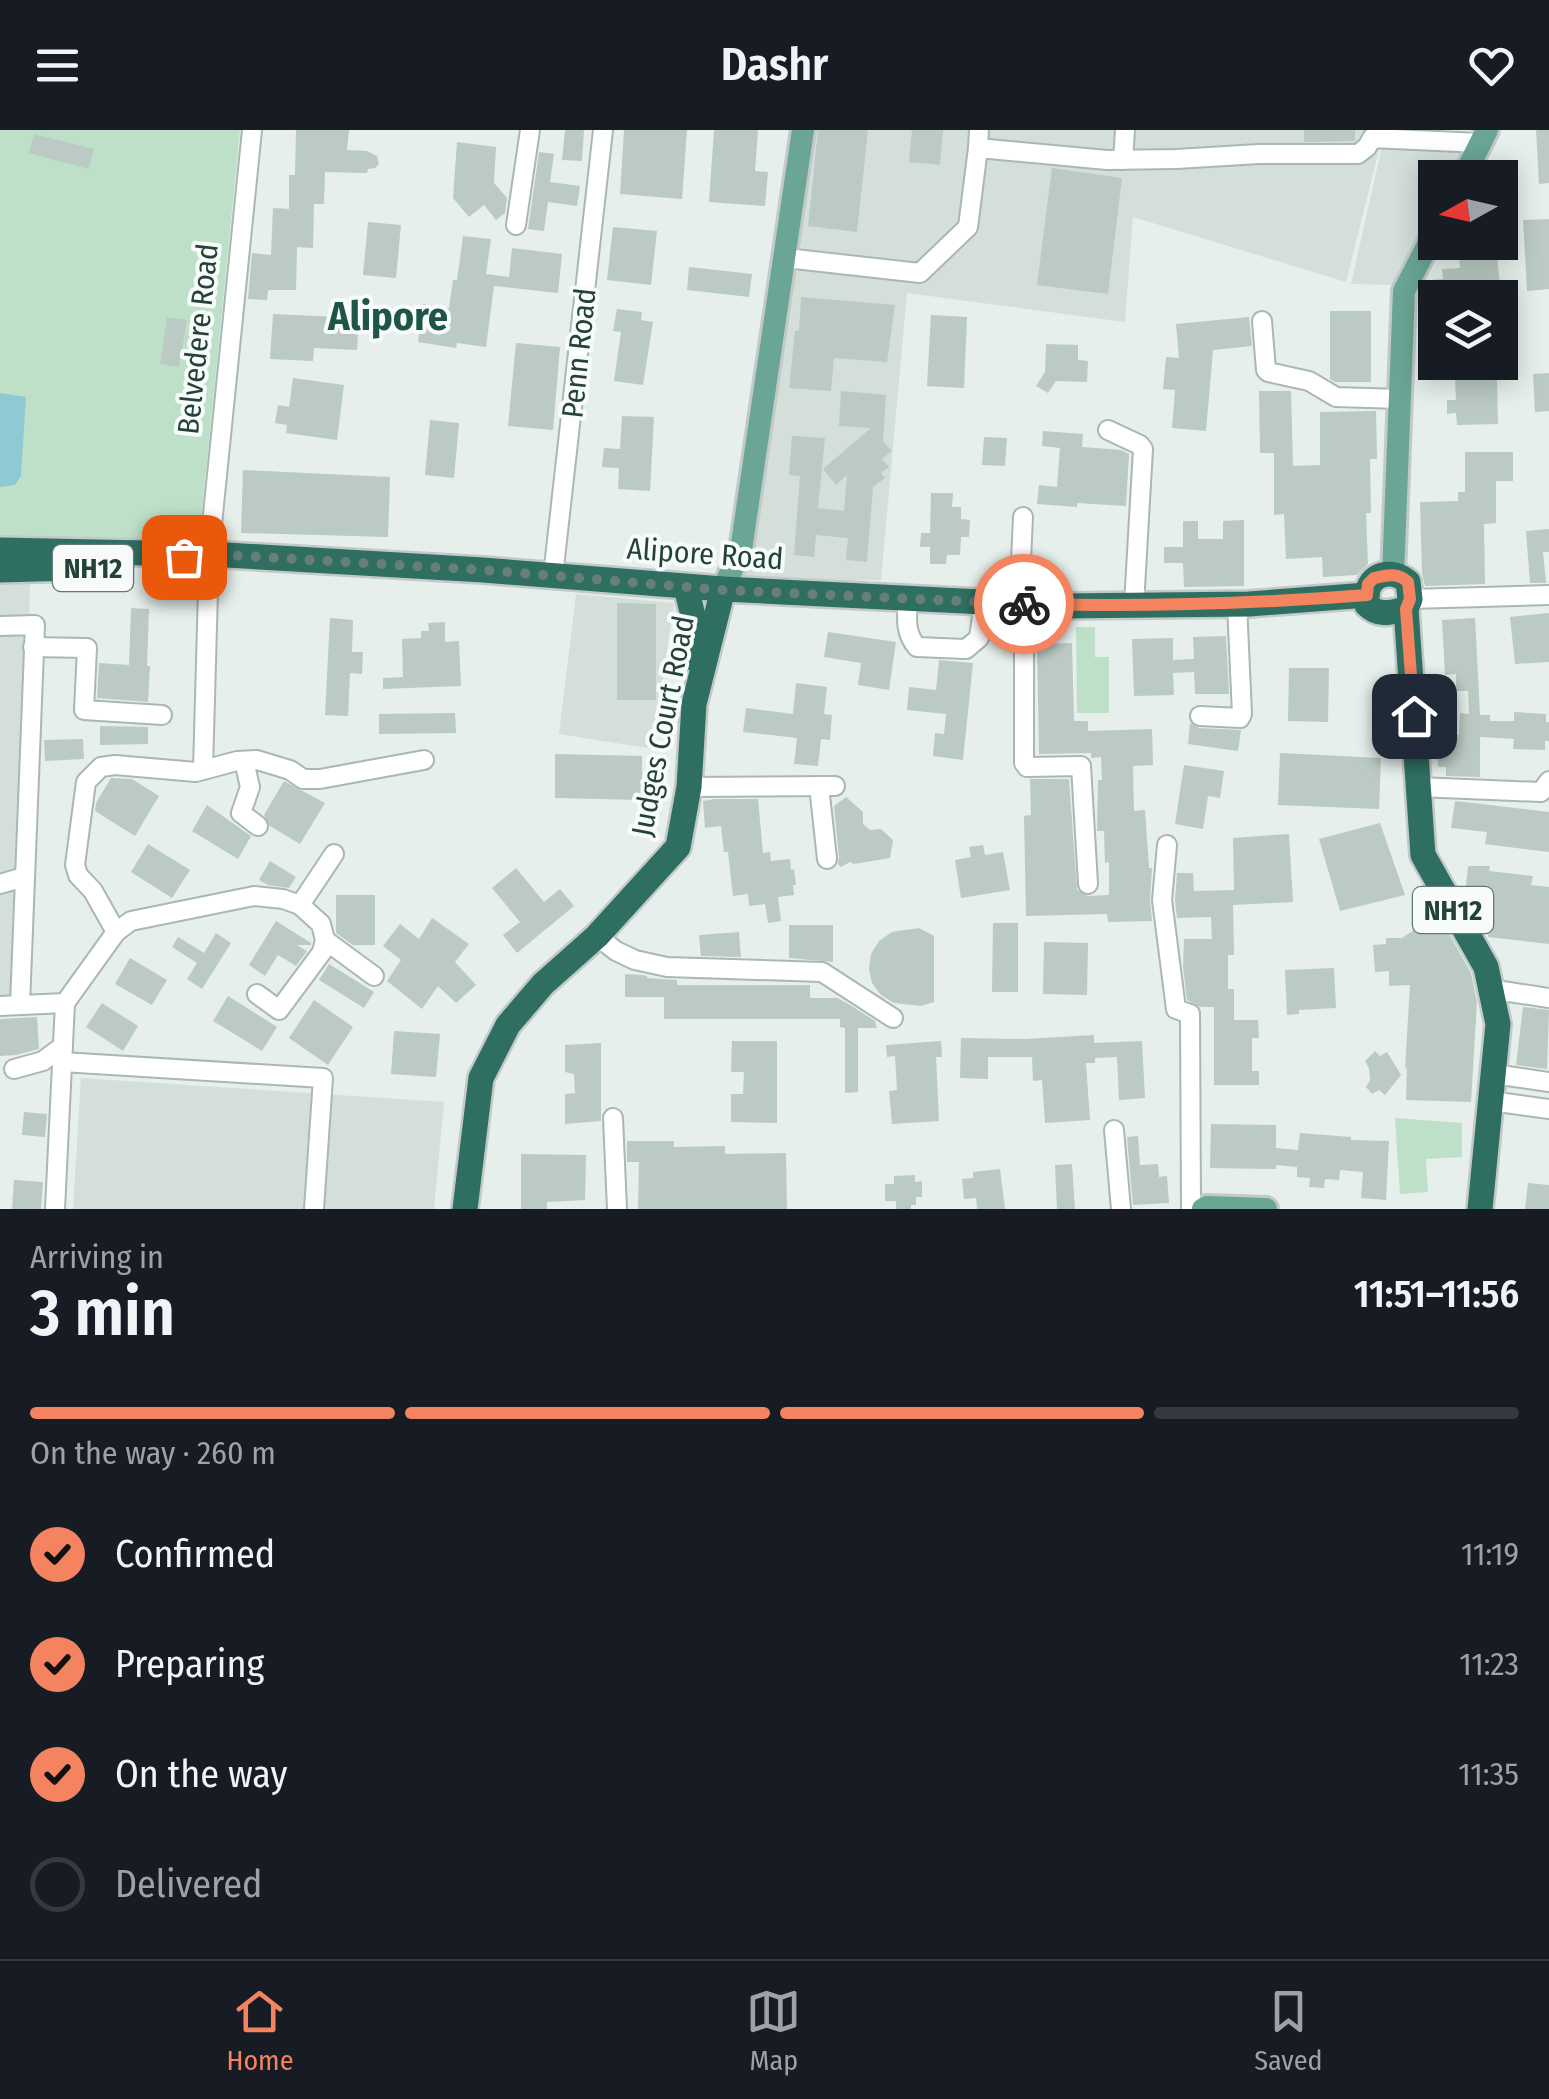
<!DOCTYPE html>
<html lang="en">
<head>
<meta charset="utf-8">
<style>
	:root { --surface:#171b24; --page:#20242c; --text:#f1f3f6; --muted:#9ea1a6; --line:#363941; --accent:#f4845f }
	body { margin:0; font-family:"Fira Sans Condensed",sans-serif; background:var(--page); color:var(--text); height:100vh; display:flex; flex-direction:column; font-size:38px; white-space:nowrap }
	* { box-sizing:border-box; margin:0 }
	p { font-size:32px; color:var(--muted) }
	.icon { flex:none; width:55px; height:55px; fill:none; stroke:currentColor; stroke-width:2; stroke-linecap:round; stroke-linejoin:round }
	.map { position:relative; height:1079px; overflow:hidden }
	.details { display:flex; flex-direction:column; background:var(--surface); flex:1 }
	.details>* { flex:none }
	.needle { width:65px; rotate:262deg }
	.fabs { position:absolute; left:1418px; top:30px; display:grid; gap:20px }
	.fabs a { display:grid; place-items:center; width:100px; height:100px; border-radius:0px; background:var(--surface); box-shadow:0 5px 25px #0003; font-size:50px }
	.pin { position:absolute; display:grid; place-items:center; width:85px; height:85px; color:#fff; margin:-42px; border-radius:20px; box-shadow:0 5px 15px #0006 }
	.courier { position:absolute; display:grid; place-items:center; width:100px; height:100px; margin:-50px; border:8px solid #f4845f; border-radius:50%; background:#fff; color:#222; box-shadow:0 2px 12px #0007 }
	.summary em { font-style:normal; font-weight:600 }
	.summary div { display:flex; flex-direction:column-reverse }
	.summary { display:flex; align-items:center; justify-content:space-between; height:170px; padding:0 30px }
	h1 { font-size:65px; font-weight:600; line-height:75px }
	.bar { display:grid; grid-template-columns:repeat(4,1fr); gap:15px 10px; align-content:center; height:120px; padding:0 30px }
	.bar i { height:12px; border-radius:8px; background:var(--line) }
	.bar .on { background:var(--accent) }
	.bar p { grid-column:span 4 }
	ol { padding:0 30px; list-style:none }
	li { display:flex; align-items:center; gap:30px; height:110px }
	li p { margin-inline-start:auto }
	li .icon { padding:10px; border-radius:50%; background:var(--accent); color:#111; stroke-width:4 }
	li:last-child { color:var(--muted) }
	li i { width:55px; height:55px; border:5px solid var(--line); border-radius:50% }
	header { display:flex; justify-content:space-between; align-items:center; height:130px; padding:0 30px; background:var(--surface); font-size:45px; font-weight:600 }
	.dock { display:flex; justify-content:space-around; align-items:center; height:140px; border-top:2px solid var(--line); background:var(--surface); font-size:28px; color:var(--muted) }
	.dock a { display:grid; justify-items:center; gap:5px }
	.dock .on { color:var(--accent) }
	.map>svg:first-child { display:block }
	.built { fill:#d4dfda }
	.green { fill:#bfe0c8 }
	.water { fill:#8ec9d4 }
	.building { fill:#bbcac4 }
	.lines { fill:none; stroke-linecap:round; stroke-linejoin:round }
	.minor-casing { stroke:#a8b8b2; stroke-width:22 }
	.major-casing { stroke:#c2cac8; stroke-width:28 }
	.highway-casing { stroke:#c2cac8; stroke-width:30 }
	.minor { stroke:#fff; stroke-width:18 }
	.major { stroke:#6aa596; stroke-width:22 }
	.highway { stroke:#2f6f62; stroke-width:25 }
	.done { stroke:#687f78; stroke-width:10; stroke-dasharray:0 18 }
	.route { stroke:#f4845f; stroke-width:12 }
	.labels { text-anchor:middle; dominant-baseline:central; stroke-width:8; stroke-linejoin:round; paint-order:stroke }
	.shield { fill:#f7fbf9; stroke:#637a73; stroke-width:2.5 }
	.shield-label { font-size:28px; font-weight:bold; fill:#24423a }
	.street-label { font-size:30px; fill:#24423a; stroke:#f7fbf9 }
	.district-label { font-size:40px; font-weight:bold; fill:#1f5548; stroke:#f7fbf9 }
</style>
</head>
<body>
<header><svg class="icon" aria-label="menu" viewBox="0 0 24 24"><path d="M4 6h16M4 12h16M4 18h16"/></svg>Dashr<svg class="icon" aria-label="heart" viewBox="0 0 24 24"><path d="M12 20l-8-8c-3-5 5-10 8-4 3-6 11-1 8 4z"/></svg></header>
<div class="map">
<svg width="1549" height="1079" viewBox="0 0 1549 1079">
	<rect width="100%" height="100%" fill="#e6efeb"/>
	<g class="built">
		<polygon points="816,0 1384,0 1346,152 1133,87 1125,192 907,163 881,450 737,453"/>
		<polygon points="1383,12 1472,15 1455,47 1435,48 1435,86 1399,155 1351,154"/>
		<polygon points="0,446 30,446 21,868 0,868"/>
		<polygon points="576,464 674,473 653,619 559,604"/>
		<polygon points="81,948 444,972 434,1079 73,1079"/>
	</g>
	<g class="green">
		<polygon points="0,0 240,0 201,392 180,409 0,414"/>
		<polygon points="1076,497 1095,497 1095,527 1109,527 1109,583 1077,583"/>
		<polygon points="1395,988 1462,993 1462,1027 1426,1029 1428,1062 1400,1064"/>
	</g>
	<polygon class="water" points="0,263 26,267 21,346 15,355 0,357"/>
	<g class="building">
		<polygon points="296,0 349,0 347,20 367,21 377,26 379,34 375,38 368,39 367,43 325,42 324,74 314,74 313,118 297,117 296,160 268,160 267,170 248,169 252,123 271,125 273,78 289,79 289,45 295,45"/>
		<polygon points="565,0 584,0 582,31 562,30"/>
		<polygon points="624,0 687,0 682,69 620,64"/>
		<polygon points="714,0 758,0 755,41 768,42 765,76 709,72"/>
		<polygon points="818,0 868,0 857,102 808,96"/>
		<polygon points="912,0 943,0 940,35 909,32"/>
		<polygon points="1304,0 1355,0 1355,11 1304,12"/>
		<polygon points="1536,0 1549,0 1549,53 1539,54"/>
		<polygon points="34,4 94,19 89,39 29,23"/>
		<polygon points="457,12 496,17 494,53 507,68 505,83 496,90 484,75 469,87 453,68"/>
		<polygon points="539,22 554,24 550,52 580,56 577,76 548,72 544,101 528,99"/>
		<polygon points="1052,38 1122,48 1108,164 1037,155"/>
		<polygon points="1549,89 1549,159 1527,161 1523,90"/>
		<polygon points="368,92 401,95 396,148 363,145"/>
		<polygon points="613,97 657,101 651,155 607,150"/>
		<polygon points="463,106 491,109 486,144 509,147 512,118 562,124 558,163 494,156 486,217 457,213 456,218 418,212 423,174 449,178 453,150 457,150"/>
		<polygon points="1497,124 1501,168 1444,168 1444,162 1432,163 1431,150 1443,149 1442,139 1460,138 1459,127"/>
		<polygon points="689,137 752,144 749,167 687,160"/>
		<polygon points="801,167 895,175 887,232 834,228 831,261 789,258 795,201 799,201"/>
		<polygon points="617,179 642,182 641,190 653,192 643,255 614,251 621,202 613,201"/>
		<polygon points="1330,181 1371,181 1371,252 1335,252 1330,249"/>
		<polygon points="273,184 359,188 357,220 314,218 313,231 270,229"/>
		<polygon points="931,185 967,187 964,258 927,256"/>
		<polygon points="167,187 187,190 179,237 160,234"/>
		<polygon points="1249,187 1252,216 1213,220 1206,301 1172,298 1175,260 1163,259 1166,227 1179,228 1176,194"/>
		<polygon points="516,213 560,217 553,300 508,296"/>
		<polygon points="1046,214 1078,215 1078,230 1088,231 1087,252 1056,251 1048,263 1036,256 1045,242"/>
		<polygon points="1549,243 1549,281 1535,282 1533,244"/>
		<polygon points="293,248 344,255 337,310 286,303 287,295 275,293 278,275 289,277"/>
		<polygon points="1497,248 1498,294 1457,295 1456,283 1447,284 1447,270 1456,270 1455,249"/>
		<polygon points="841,261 886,265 883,311 892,321 882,329 889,337 881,343 885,348 873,357 867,432 846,430 848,408 816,405 814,427 794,425 800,346 789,345 792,306 825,308 818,378 844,381 847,345 836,355 823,339 871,298 839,296"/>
		<polygon points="1259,261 1291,261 1293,336 1320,335 1320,282 1376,281 1377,329 1370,329 1371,383 1366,383 1368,434 1357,445 1323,447 1322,427 1286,429 1284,384 1274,385 1274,323 1260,323"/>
		<polygon points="622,286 654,287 650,361 618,359 619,338 602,337 604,318 620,319"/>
		<polygon points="430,290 459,293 454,348 425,345"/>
		<polygon points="1043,301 1083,304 1082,317 1121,320 1129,324 1126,376 1077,373 1077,377 1037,374 1039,355 1057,357 1060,318 1042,316"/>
		<polygon points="984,307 1007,308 1005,336 982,335"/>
		<polygon points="1465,322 1513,322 1513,351 1496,351 1496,393 1484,394 1485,454 1425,456 1422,443 1420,372 1458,371 1458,362 1465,362"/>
		<polygon points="243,340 390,347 388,407 241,403"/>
		<polygon points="931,363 953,363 952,377 961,377 961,389 970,390 969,407 961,407 960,425 947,425 946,434 930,434 930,417 920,417 921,403 930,403"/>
		<polygon points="1244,390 1244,456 1184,457 1183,433 1164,433 1164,417 1183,417 1183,391 1198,391 1198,409 1223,409 1223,391"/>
		<polygon points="1549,399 1549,422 1543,422 1546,453 1530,453 1526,401"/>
		<polygon points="617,473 656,474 656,570 617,570"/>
		<polygon points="131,478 149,479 147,536 150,536 148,572 97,568 99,533 129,535"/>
		<polygon points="1549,483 1549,532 1515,534 1510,487"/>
		<polygon points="330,488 353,490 352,522 363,522 362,544 350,543 348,586 325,585"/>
		<polygon points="1475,488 1480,585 1490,585 1490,591 1514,591 1514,582 1546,584 1546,592 1549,592 1549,611 1545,611 1545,620 1513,619 1514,609 1480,607 1480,647 1446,646 1446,637 1438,637 1438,622 1451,623 1451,605 1459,605 1460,583 1469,584 1468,561 1456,561 1456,544 1445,545 1442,490"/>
		<polygon points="445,492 445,512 459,511 461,556 383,559 383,548 403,547 402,509 421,508 421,501 429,501 428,493"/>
		<polygon points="828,502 896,512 889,560 858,555 861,533 824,527"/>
		<polygon points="1226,506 1229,564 1195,564 1194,542 1173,543 1174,565 1134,566 1132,509 1173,508 1173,530 1194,529 1193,507"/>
		<polygon points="1072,513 1074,591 1088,591 1088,601 1152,599 1153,635 1133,636 1134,681 1145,680 1149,738 1152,738 1150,769 1152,791 1108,792 1107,784 1026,786 1024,686 1031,685 1030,649 1069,649 1077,760 1088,766 1109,765 1109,732 1105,733 1104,701 1097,701 1098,650 1102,650 1101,627 1091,628 1091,623 1039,624 1037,514"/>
		<polygon points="939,530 973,533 963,630 933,626 935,603 944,604 946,584 907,580 909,557 936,560"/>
		<polygon points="1289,538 1329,538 1328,592 1288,591"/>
		<polygon points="796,553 827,557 824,584 832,585 830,610 821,609 818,636 794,634 797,608 743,602 746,578 793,584"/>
		<polygon points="455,583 456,603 379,604 379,584"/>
		<polygon points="1190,593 1199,598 1241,600 1238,621 1188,614"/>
		<polygon points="100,596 148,597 148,614 100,615"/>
		<polygon points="83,609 84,629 45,631 44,610"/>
		<polygon points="1280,623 1381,628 1379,679 1278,675"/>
		<polygon points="555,624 642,626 642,670 555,668"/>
		<polygon points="1184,635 1224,641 1220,668 1208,666 1203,699 1175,694"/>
		<polygon points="111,648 132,649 159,666 135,706 95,681 96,673"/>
		<polygon points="284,651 325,673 300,714 270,696 264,685"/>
		<polygon points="846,667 863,682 863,694 870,700 881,699 893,710 890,728 854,734 850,732 841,737 838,734 839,728 834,676"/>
		<polygon points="715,669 758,669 763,723 770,722 771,731 790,729 791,740 794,739 796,755 793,755 794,765 778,767 781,791 768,793 765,774 749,776 748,764 733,766 728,722 724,722 721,696 705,698 703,671"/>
		<polygon points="1455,671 1549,682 1549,722 1485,714 1487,702 1451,698"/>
		<polygon points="207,675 251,706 238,729 192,701"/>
		<polygon points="1380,693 1405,765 1340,781 1319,709"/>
		<polygon points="1289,704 1293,772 1233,775 1234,825 1228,825 1228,859 1234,859 1234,890 1258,890 1259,908 1252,908 1252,941 1259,941 1259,955 1214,955 1214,877 1200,877 1187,870 1183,837 1184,809 1212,809 1211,787 1177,788 1175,770 1177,743 1193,743 1194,761 1234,760 1233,708"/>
		<polygon points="148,714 190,740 172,768 131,742"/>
		<polygon points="983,715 985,725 1003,722 1010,760 961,768 955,730 971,727 969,717"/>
		<polygon points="270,731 296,747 289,758 268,755 259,750"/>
		<polygon points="1468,736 1490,736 1489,741 1533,746 1531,755 1549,757 1549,814 1488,807 1491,773 1465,766"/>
		<polygon points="516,738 544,772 560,759 574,776 517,823 503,805 520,792 492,758"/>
		<polygon points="336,765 375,765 375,815 353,815 336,803"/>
		<polygon points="1438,784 1471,843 1477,872 1471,972 1406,970 1407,936 1405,939 1410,855 1389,856 1389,841 1375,842 1373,815 1386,814 1386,808 1402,808"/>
		<polygon points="432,788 469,814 455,832 476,855 456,873 438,856 422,879 387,851 401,830 383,816 400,794 419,809"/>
		<polygon points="276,791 311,813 311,815 297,815 307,821 296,836 278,825 265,846 249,835"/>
		<polygon points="993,793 1018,793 1018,862 992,862"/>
		<polygon points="789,795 833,795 833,832 789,828"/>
		<polygon points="919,798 934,806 934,872 921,876 894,873 881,865 872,853 869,839 871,824 879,811 892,802"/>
		<polygon points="739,802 741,827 701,826 699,805"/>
		<polygon points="216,803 231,813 202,859 187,849 197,833 172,817 178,807 204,823"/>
		<polygon points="1044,812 1088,813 1087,865 1043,864"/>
		<polygon points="130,828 167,850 152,875 115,854"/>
		<polygon points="329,834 374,862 364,878 319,850"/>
		<polygon points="1334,838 1336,878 1299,880 1299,884 1287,885 1285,840"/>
		<polygon points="625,844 643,845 647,846 647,848 677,850 677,855 810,855 810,868 837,868 847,873 875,891 877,898 858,898 858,962 845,963 845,898 840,897 840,889 664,889 664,867 625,867"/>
		<polygon points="228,866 277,897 262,921 213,891"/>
		<polygon points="314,870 353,897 328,935 289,908"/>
		<polygon points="102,873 138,896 123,921 86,897"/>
		<polygon points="1523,877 1549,880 1547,939 1516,935"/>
		<polygon points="37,887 39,919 16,925 0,926 0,889"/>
		<polygon points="394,901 440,904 436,947 391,944"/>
		<polygon points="1094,905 1094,913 1142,911 1145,968 1119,970 1117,927 1095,928 1095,933 1086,933 1090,990 1045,993 1042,950 1033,951 1032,927 988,927 988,949 960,948 961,908 1024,909"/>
		<polygon points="732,911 777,911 777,993 731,992 731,964 743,964 744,942 731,942"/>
		<polygon points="941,911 942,927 936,927 939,991 892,994 889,961 897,960 895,926 887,927 886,915"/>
		<polygon points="601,913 601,991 565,994 565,964 575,963 574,944 565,942 565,915"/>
		<polygon points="1375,921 1380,926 1387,922 1401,945 1385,965 1379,960 1372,964 1366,957 1370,950 1369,938 1365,931"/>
		<polygon points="24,982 47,984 45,1007 22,1005"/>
		<polygon points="1211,994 1276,995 1276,1018 1298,1020 1300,1003 1351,1007 1351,1010 1389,1011 1386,1070 1361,1068 1363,1042 1340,1040 1339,1050 1325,1049 1324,1058 1309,1057 1310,1048 1297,1047 1297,1037 1276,1035 1276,1039 1210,1038"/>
		<polygon points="1138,1006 1140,1035 1158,1034 1159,1047 1167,1046 1169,1073 1133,1075 1127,1007"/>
		<polygon points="627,1011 674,1011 674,1017 725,1016 725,1024 786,1023 787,1079 638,1079 639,1032 627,1032"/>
		<polygon points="521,1024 586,1025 585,1070 547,1072 547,1079 521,1079"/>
		<polygon points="1072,1034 1075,1079 1057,1079 1055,1035"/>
		<polygon points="1000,1039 1005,1079 977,1079 976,1068 964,1069 962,1049 973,1048 973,1042"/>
		<polygon points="915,1045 915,1052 922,1051 922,1067 916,1067 916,1075 911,1075 911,1079 896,1079 896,1071 885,1071 885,1054 894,1054 894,1046"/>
		<polygon points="14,1050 43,1052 41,1079 12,1079"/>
		<polygon points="1528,1053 1549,1055 1549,1079 1525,1079"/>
	</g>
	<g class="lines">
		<g class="minor-casing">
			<g id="minor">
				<polyline points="979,0 978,18 1107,30 1176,29 1259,24 1358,24 1367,17 1372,8 1480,13"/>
				<polyline points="1123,30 1125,0"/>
				<polyline points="516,95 530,0"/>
				<polyline points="786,128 920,143 968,97 978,18"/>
				<polyline points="1262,191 1266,240 1268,242 1309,251 1336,267 1400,269"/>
				<polyline points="1108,300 1140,315 1143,319 1134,475"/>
				<polyline points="553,446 603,0"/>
				<path d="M 908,468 C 907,487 904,502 917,517 L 966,519 L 979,508 L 984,472"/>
				<polyline points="1410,469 1549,465"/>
				<polyline points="1019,474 1023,387"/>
				<polyline points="1024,474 1024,633 1027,637 1081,636 1088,754"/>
				<polyline points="0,496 35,495 20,875"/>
				<polyline points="33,517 87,518 84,580 162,585"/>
				<polyline points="1200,586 1240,588 1242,584 1237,474"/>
				<polyline points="244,631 250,657 241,683 258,696"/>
				<polyline points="203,640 209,424 252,0"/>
				<polyline points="819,656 827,729"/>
				<polyline points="689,657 835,656"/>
				<polyline points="1418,657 1541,662 1549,651"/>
				<polyline points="1167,715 1162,770 1176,879 1190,884 1191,1079"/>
				<polyline points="0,754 24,747"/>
				<polyline points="300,775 334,724"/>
				<polyline points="116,802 93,761 78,745 75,735 86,652 101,637 115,635 196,642 237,631 257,630 290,640 303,649 320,649 424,630"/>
				<polyline points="597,806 616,821 635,830 667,837 822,842 893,888"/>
				<polyline points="325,810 374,846"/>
				<polyline points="1493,863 1496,860 1549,868"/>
				<polyline points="0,876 65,873"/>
				<polyline points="62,932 323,948 314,1079"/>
				<polyline points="14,939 43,931 63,916"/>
				<polyline points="1493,944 1549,952"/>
				<polyline points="1491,971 1549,979"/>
				<polyline points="613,988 617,1079"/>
				<polyline points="1114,1000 1121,1079"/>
				<polyline points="55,1079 65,873 116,802 131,791 254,766 283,769 300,775 321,794 325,810 322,822 279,880 257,864"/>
			</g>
		</g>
		<g class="major-casing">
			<g id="major">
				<polyline points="1463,48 1487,0"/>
				<polyline points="1393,445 1404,161 1435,101"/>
				<polyline points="723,459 741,420 803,0"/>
				<polyline points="1203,1079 1207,1077 1266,1079"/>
			</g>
		</g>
		<g class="highway-casing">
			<g id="highway">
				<polyline points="0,420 146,423 184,427 209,424 483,440 723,459 1062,476 1249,474 1367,465"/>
				<polyline points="0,440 110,437"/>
				<polyline points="686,457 695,494 695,529"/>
				<path d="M 1367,465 C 1369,443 1392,438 1408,452 L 1410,469 L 1406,479 L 1423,725 L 1486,837 L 1498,894 L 1480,1079"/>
				<path d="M 1367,465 L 1367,475 C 1379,487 1392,482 1406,479"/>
				<polyline points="465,1079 481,948 508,895 543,854 597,806 678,717 689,657 694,574 723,459"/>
			</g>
		</g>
		<use href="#minor" class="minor"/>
		<use href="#major" class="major"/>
		<use href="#highway" class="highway"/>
	</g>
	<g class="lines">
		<polyline class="done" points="184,427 209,424 483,440 722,460 1024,474"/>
		<path class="route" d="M 1024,474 C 1139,477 1253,474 1367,465 L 1368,454 L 1374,448 C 1388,445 1397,442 1408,452 L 1410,469 L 1406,479 L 1414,586"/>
	</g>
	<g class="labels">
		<g class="shield">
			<rect x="53" y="415" width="80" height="46" rx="8"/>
			<rect x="1413" y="757" width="80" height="46" rx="8"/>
		</g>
		<g class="shield-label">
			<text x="93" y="438">NH12</text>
			<text x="1453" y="780">NH12</text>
		</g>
		<g class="street-label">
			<text transform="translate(198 209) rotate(-84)">Belvedere Road</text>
			<text transform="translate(579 223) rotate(-84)">Penn Road</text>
			<text transform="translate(705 424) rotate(4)">Alipore Road</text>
			<text transform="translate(663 596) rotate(-79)">Judges Court Road</text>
		</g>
		<g class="district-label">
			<text x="388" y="187">Alipore</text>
		</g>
	</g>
</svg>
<div class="fabs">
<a><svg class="needle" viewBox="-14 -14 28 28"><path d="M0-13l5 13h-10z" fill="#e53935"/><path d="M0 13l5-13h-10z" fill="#9ea1a6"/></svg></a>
<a><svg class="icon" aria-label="layers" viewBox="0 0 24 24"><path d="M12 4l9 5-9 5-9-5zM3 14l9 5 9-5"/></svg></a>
</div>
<div class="pin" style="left:184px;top:427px;background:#ea580c"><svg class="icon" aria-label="bag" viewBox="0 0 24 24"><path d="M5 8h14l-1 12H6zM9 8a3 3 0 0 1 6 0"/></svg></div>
<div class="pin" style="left:1414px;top:586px;background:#1f2937"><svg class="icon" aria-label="home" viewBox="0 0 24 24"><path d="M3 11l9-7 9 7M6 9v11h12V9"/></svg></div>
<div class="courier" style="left:1024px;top:474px"><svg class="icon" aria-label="bike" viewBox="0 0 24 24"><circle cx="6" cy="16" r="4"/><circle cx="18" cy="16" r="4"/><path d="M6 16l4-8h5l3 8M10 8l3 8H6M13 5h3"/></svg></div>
</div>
<section class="details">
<div class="summary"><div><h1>3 min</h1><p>Arriving in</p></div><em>11:51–11:56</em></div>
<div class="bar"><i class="on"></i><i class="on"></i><i class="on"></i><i></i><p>On the way · 260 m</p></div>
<ol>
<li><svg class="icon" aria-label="check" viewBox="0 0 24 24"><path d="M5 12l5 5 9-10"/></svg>Confirmed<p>11:19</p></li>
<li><svg class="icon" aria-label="check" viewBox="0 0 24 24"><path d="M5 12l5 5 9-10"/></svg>Preparing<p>11:23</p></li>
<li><svg class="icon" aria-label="check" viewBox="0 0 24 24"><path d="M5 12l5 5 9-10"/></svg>On the way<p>11:35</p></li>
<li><i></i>Delivered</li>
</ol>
</section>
<nav class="dock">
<a class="on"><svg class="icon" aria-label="home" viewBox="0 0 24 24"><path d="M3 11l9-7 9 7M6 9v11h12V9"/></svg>Home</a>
<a><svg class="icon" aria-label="map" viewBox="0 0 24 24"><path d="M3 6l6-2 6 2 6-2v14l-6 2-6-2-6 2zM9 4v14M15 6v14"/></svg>Map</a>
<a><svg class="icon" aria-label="saved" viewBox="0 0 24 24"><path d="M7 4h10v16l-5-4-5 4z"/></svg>Saved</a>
</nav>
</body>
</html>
